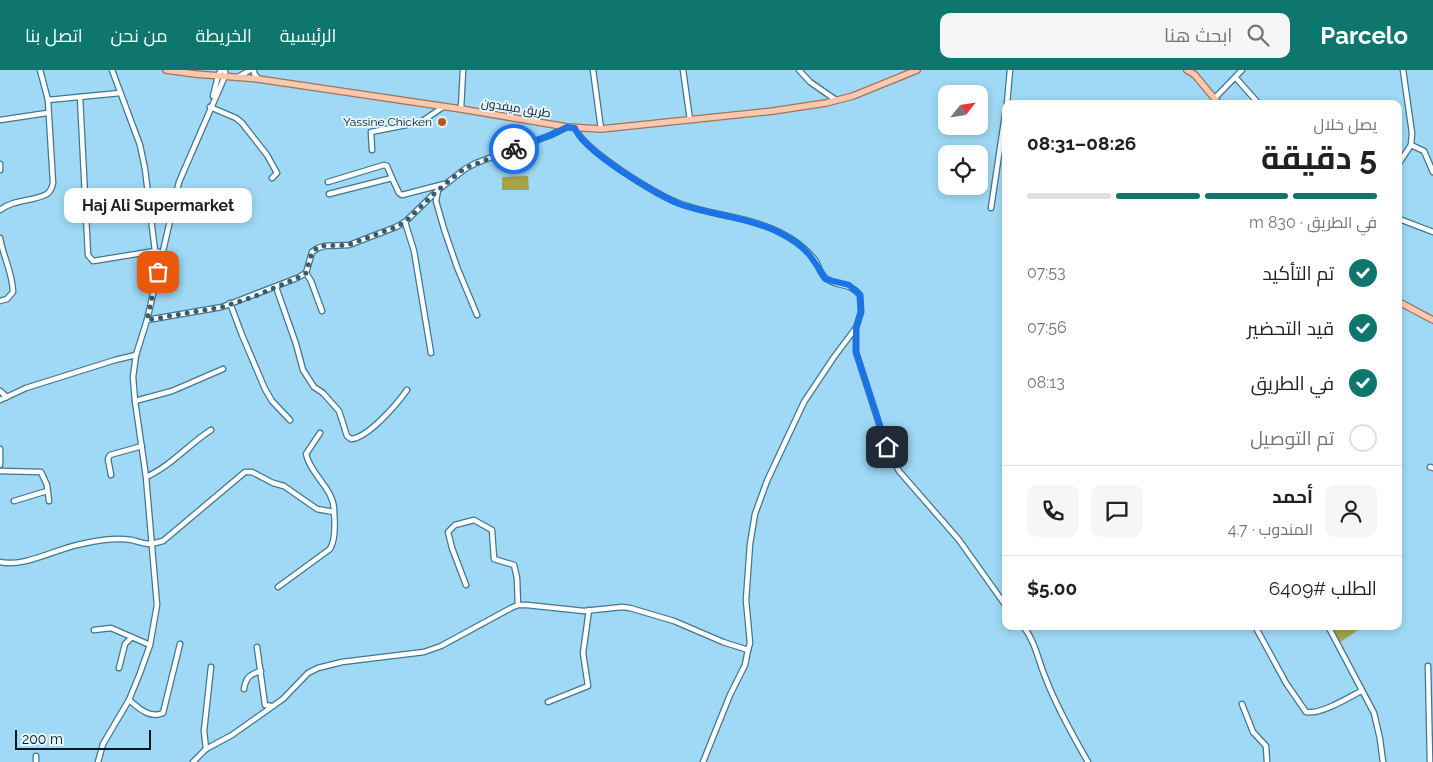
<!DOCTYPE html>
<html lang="ar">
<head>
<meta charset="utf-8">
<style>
	:root { --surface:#fff; --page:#f6f6f6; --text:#202124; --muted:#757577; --line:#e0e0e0; --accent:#0f766e }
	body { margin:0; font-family:Raleway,Cairo,sans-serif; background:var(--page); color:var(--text); direction:rtl; height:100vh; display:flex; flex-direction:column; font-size:19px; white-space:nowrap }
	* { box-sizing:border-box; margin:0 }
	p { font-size:16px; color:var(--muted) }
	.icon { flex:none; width:28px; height:28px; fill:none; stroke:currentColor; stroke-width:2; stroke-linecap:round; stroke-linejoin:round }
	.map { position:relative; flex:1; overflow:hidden; direction:ltr }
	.drawer { position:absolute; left:1002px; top:30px; width:400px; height:530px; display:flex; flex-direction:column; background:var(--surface); border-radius:10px; box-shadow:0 2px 8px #0003; direction:rtl }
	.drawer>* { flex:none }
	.needle { width:32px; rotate:60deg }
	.controls { position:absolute; left:938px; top:15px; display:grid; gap:10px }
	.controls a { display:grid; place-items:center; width:50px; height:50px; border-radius:10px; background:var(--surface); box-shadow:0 2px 8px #0003; font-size:25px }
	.scale { position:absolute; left:15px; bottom:12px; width:136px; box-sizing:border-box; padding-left:5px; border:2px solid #021923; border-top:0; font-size:14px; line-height:18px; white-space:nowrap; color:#021923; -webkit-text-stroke:4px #e3f4fc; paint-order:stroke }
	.pin { position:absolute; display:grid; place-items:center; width:42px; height:42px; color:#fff; margin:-21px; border-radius:10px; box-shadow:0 2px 8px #0006 }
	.courier { position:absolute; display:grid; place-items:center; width:50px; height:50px; margin:-25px; border:4px solid #1a73e8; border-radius:50%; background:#fff; color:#222; box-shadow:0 1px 6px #0007 }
	.bubble { position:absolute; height:35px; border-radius:10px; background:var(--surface); box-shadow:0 2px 8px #0003; font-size:16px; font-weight:700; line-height:35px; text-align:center; direction:rtl }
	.summary em { font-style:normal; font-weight:700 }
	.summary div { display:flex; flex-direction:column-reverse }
	.summary { display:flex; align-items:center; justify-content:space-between; height:85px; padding:0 25px }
	h1 { font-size:32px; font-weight:700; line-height:38px }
	.bar { display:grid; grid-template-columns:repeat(4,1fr); gap:8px 5px; align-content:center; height:60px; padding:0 25px }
	.bar i { height:6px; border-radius:4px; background:var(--line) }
	.bar .on { background:var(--accent) }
	.bar p { grid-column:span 4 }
	.line { display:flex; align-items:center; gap:12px; padding:0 25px; border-top:1px solid var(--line) }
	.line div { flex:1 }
	.round { display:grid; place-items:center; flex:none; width:52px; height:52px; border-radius:10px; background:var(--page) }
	ol { padding:0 25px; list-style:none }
	li { display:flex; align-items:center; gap:15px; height:55px }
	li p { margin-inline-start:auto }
	li .icon { padding:5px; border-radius:50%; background:var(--accent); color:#fff; stroke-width:4 }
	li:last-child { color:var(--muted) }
	li i { width:28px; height:28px; border:2px solid var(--line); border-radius:50% }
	header { display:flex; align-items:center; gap:30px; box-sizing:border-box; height:70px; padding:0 25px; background:var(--accent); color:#fff }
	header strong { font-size:24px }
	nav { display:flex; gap:28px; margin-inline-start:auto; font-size:18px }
	.search { width:350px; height:45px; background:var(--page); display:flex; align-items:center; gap:12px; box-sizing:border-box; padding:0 18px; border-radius:10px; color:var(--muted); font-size:19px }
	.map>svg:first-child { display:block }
	.green { fill:#a5a446 }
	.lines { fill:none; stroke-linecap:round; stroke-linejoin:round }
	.minor-casing { stroke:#3f7790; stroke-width:7 }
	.major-casing { stroke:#a0735a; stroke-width:8 }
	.minor { stroke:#fff; stroke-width:4.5 }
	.major { stroke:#f9c8ae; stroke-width:5.5 }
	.done { stroke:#395c6c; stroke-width:5; stroke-dasharray:0 9 }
	.route { stroke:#1a73e8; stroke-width:6 }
	.poi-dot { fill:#ba5917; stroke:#e3f4fc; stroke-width:2 }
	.labels { text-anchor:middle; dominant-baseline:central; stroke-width:4; stroke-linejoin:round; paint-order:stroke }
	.street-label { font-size:12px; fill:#021923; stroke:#e3f4fc }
	.poi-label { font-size:12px; fill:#021923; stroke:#e3f4fc; text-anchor:end }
</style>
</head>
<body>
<header>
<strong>Parcelo</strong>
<div class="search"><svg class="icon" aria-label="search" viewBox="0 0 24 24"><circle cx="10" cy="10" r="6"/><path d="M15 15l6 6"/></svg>ابحث هنا</div>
<nav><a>الرئيسية</a><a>الخريطة</a><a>من نحن</a><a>اتصل بنا</a></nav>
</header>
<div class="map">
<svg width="1433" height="692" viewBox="0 0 1433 692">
	<rect width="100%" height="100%" fill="#9fd9f5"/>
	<g class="green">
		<polygon points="528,106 529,120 502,120 502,107"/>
		<polygon points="1330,556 1364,556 1339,573"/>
	</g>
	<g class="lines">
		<g class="minor-casing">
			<g id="minor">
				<polyline points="40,0 48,30"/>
				<polyline points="112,0 140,75 145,99 155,181"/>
				<polyline points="254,0 254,3 258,9"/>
				<polyline points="593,0 601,59"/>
				<polyline points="683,0 690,50"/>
				<polyline points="799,0 810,12 836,30"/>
				<polyline points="238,7 250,0"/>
				<polyline points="1236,8 1259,34"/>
				<polyline points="213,26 218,6 221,0"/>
				<polyline points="80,27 88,185 93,191 155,181 162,183"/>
				<polyline points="1215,28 1242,0"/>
				<polyline points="1007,34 1010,0"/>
				<polyline points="210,37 236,48 242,53 267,85 277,103 272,108"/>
				<polyline points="461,39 463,0"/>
				<polyline points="0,50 47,43"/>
				<path d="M 575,57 C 581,79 659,127 681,134 C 714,146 747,146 779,162 C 793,169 806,178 815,190 C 819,196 820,205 827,209 C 839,218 848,211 860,225 L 861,242 L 856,258 L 856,282 L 883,366 L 892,387 L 899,401 L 959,470 L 1006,536"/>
				<polyline points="1411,75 1424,81 1433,102"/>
				<polyline points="372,80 371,62 421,52 443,37"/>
				<polyline points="1399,93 1411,75 1412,63 1403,0"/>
				<polyline points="0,94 0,100"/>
				<polyline points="328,112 384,95 387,96 392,108"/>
				<polyline points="329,124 392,108 399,123 402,125 444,114"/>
				<polyline points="991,138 1006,38"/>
				<path d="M 0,140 C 14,129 32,132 47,124 C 51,121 52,118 53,113 L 48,30 L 120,23"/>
				<polyline points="1399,149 1433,162"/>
				<polyline points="405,152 414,181 431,283"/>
				<path d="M 0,168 C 3,186 13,204 13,222 L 7,229 L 0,231"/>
				<polyline points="306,203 311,211 322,241"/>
				<path d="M 276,217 L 296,274 L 303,300 L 314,317 L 323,323 L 339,341 L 347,366 L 351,369 C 368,368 397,334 407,320"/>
				<polyline points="230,233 242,265 265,319 272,331 290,350"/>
				<polyline points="477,245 457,197 444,159 436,131 438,120 465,99 476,93 551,65 567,57"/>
				<polyline points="147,250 222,237 297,208 306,203 312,182 318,178 324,176 349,175 396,157 405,152 438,120"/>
				<polyline points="0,321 7,327"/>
				<polyline points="0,330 26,318 115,290 136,285"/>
				<polyline points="135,331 172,321 223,299"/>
				<path d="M 320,363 L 306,384 C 311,406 335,419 334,442"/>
				<polyline points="0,379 0,395"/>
				<polyline points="1430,397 1433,398"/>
				<polyline points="0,401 41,402 47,415 49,431"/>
				<polyline points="111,405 108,389 110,385 142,376"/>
				<path d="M 146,407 C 171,396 189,374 211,360"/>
				<polyline points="14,431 47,421"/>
				<path d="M 151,474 L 163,471 L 245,402 L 252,402 L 273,413 L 284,416 L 317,439 L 334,442 C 335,453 336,469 330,479 L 278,517"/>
				<path d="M 0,492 C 25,498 59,477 86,473 C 100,470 118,468 132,470 C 139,472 144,474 151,474"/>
				<polyline points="466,515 452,478 448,462 455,455 474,450 492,460 494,489 514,495 517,508 518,535"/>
				<path d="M 1023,556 C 1036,572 1038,591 1046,609 C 1057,638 1073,666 1088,692"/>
				<path d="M 1255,556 L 1286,613 L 1306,642 C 1320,645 1348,628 1361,621"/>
				<polyline points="1328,556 1374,643 1380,669 1383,692"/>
				<polyline points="94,560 111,558 150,575"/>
				<polyline points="257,577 265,635 271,636"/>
				<polyline points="748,580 750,573 746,530 750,474 755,444 767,411 804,332 834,287 855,259"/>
				<polyline points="1428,596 1430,692"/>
				<polyline points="119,598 125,574 131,568"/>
				<path d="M 244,619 C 246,607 250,604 261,601"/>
				<path d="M 129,630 C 139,638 149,649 163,643 L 180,574"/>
				<polyline points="548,632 588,616 583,583 589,540"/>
				<polyline points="1242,634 1253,662 1266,676 1267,692"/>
				<polyline points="206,679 204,661 211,597"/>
				<polyline points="36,686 36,692"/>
				<polyline points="98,692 103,674 129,630 140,603 150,575 157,535 146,407 135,331 133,307 136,285 147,250 179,112 225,6 225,0"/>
				<polyline points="193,692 206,679 232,665 283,629 308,603 318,598 342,592 424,582 441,576 511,538 518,535 527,535 584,541 622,537 630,538 674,551 723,572 748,580 745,595 730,625 703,692"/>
			</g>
		</g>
		<g class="major-casing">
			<g id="major">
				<polyline points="166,0 195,4 258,9 461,39 567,57 601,59 773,41 826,33 853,26 917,0"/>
				<polyline points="1187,0 1195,5 1219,34"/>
				<polyline points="1399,232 1433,250"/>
			</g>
		</g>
		<use href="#minor" class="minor"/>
		<use href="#major" class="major"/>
	</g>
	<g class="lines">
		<polyline class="done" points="158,202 147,250 222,237 253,227 304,205 306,203 312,182 320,176 348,175 396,157 405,152 438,120 465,98 514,79"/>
		<path class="route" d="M 514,79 L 551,65 L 567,57 L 575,58 C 582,80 659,127 682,135 C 720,147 760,148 794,171 C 809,181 816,194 825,209 L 849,215 L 860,225 L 861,242 L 856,258 L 856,282 L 887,377"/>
	</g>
	<circle class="poi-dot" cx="442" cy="52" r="5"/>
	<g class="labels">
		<g class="street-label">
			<text transform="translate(516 38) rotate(9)">طريق ميفدون</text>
		</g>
		<g class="poi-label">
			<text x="432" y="52">Yassine Chicken</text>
		</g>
	</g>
</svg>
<div class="controls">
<a><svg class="needle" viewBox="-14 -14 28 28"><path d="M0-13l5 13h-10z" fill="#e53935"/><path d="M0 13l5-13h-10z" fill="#757577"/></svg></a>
<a><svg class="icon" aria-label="locate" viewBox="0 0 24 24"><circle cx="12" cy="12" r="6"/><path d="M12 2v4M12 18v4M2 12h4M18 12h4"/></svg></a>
</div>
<div class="scale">200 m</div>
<div class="pin" style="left:158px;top:202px;background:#ea580c"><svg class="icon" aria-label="bag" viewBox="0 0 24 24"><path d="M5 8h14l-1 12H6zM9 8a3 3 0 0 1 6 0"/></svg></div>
<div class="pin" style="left:887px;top:377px;background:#1f2937"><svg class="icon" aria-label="home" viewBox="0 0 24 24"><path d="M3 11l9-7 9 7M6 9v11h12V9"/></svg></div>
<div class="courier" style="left:514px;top:79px"><svg class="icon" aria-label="bike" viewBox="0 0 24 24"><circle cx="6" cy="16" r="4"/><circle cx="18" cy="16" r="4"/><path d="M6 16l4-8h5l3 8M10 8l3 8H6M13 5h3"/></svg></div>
<div class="bubble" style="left:64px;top:118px;width:188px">Haj Ali Supermarket</div>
<section class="drawer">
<div class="summary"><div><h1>5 دقيقة</h1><p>يصل خلال</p></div><em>08:26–08:31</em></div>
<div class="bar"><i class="on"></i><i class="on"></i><i class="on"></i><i></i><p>في الطريق · 830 m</p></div>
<ol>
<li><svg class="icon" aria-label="check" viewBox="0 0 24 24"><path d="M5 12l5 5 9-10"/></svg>تم التأكيد<p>07:53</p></li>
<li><svg class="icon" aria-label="check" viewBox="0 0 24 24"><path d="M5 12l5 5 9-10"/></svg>قيد التحضير<p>07:56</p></li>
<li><svg class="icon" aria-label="check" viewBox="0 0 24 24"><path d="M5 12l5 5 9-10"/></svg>في الطريق<p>08:13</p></li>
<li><i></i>تم التوصيل</li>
</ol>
<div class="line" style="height:90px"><a class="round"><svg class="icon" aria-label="person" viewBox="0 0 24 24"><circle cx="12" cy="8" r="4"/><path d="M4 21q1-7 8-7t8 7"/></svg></a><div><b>أحمد</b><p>المندوب · 4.7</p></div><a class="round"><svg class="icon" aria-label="chat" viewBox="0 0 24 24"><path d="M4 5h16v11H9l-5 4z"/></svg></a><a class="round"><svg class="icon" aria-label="phone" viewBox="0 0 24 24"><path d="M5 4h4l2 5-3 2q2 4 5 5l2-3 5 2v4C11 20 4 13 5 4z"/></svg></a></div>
<div class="line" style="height:65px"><div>الطلب #6409</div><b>$5.00</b></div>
</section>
</div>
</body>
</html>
